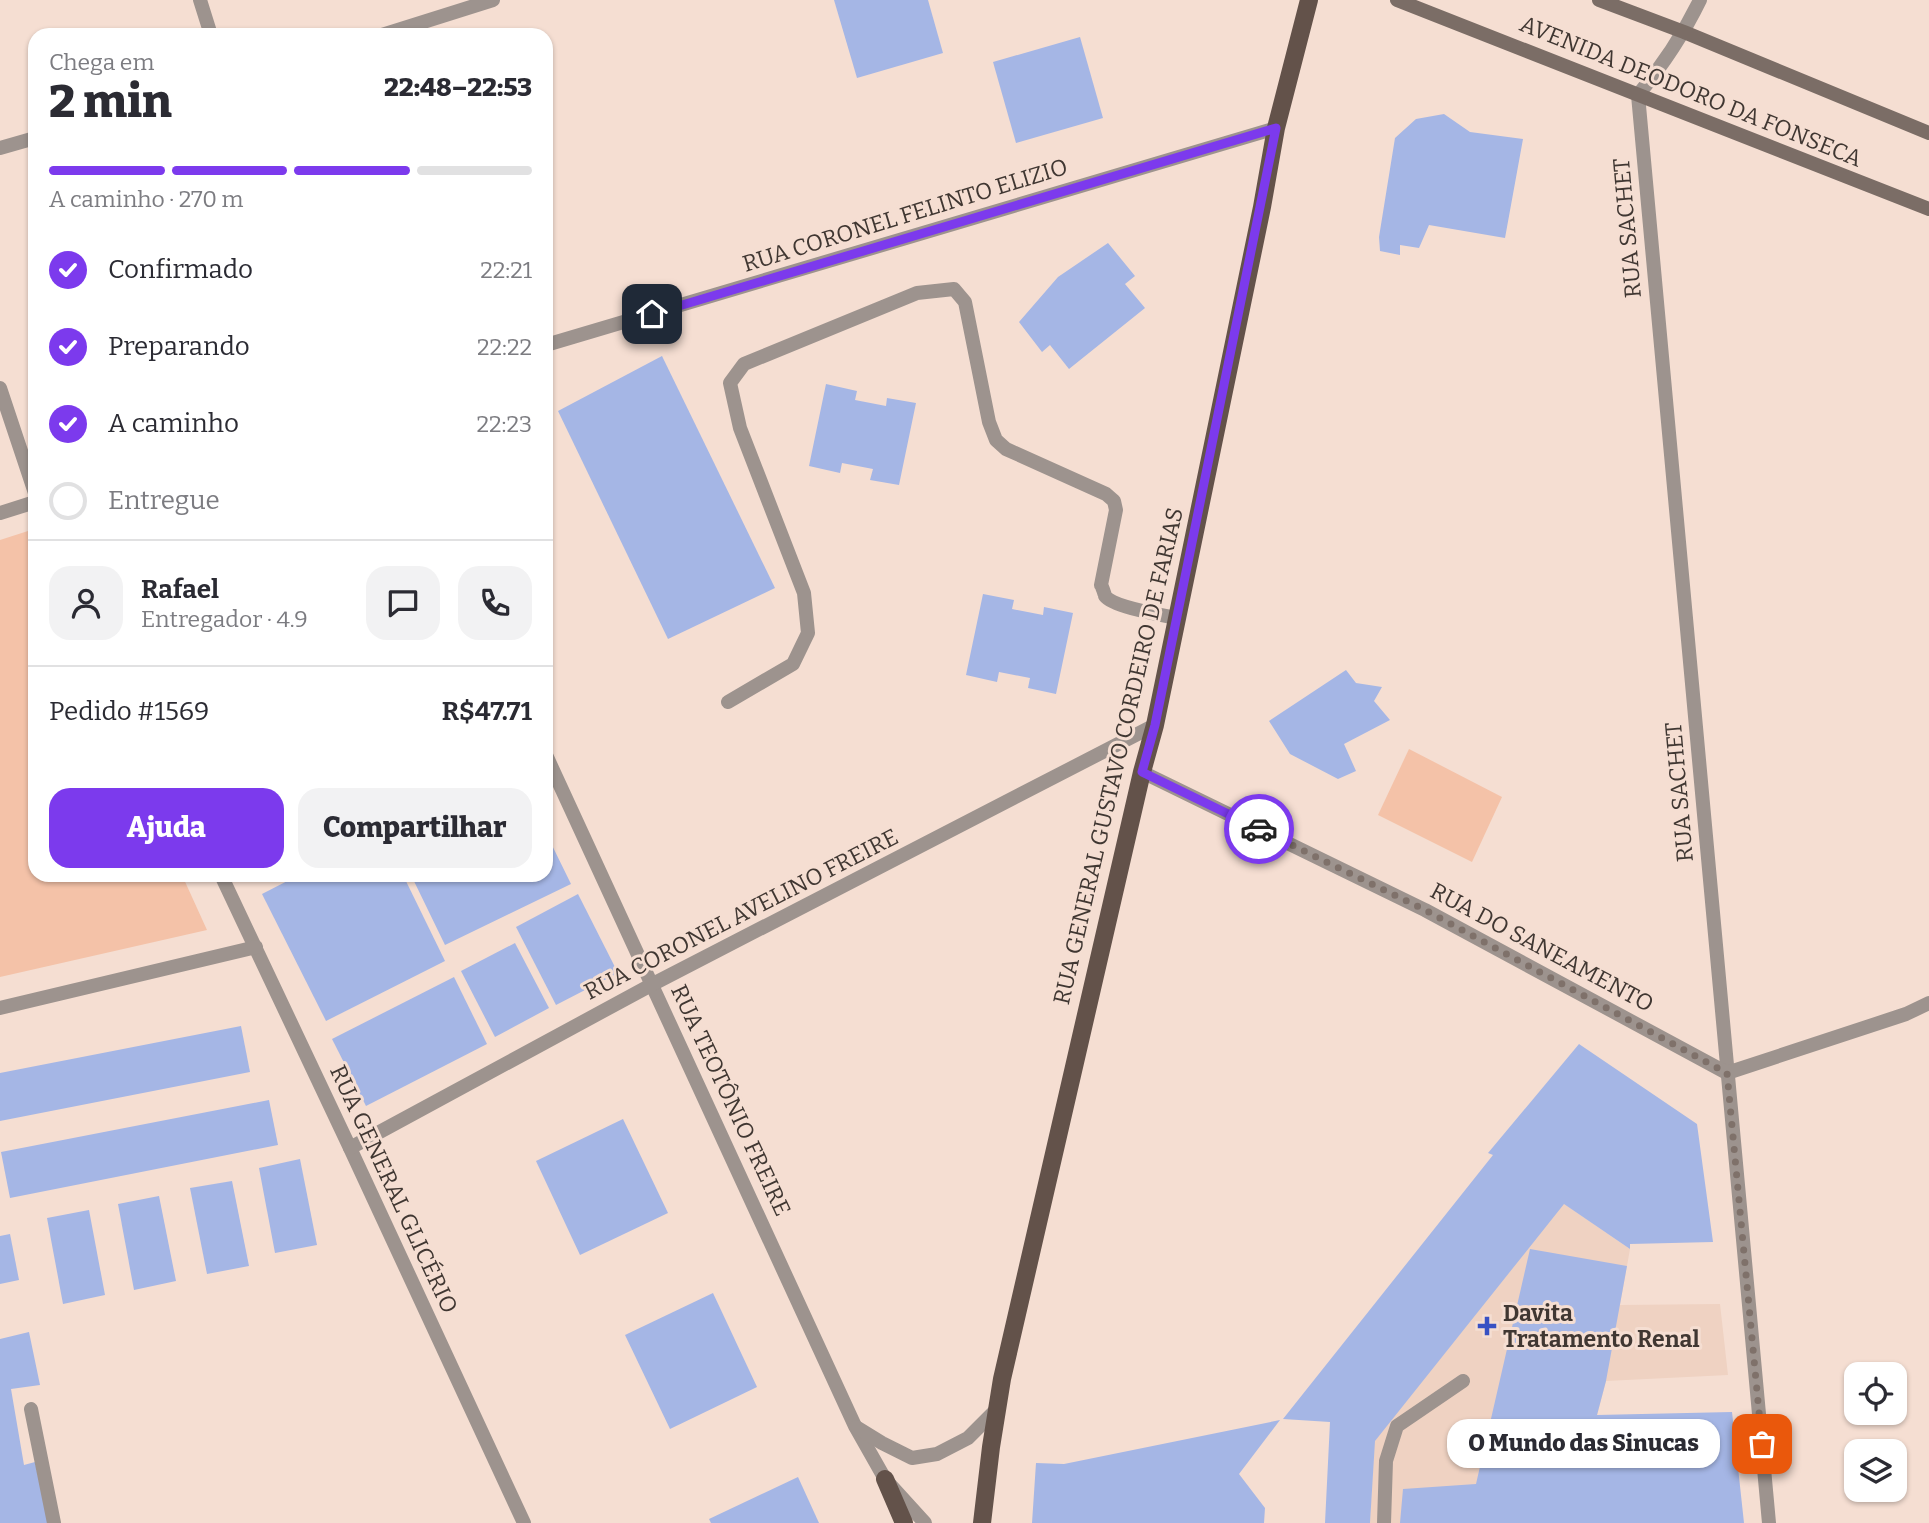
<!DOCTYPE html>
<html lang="pt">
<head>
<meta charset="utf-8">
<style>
	:root { --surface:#fff; --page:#f2f2f3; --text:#2b2b33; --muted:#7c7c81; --line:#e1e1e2; --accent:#7c3aed }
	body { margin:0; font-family:Bitter,serif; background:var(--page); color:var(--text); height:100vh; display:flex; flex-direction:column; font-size:26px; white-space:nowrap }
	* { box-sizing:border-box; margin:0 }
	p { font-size:23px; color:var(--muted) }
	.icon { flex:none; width:38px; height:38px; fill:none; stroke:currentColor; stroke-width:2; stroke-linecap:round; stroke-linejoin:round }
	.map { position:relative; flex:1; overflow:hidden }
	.drawer { position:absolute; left:28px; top:28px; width:525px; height:854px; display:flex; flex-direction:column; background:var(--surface); border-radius:21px; box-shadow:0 2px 5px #0004 }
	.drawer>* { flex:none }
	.controls { position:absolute; left:1844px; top:1362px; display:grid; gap:14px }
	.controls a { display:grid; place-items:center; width:63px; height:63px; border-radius:14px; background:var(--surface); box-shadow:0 2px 5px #0004; font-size:35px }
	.pin { position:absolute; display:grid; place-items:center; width:60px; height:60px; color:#fff; margin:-30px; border-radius:14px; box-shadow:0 4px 10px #0006 }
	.courier { position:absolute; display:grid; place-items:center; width:70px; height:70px; margin:-35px; border:5px solid #7c3aed; border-radius:50%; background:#fff; color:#222; box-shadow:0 2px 9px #0007 }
	.bubble { position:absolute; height:49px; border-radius:21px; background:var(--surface); box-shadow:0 2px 5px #0004; font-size:23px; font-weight:800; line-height:49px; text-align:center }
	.summary em { font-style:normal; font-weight:800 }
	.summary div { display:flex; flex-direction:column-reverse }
	.summary { display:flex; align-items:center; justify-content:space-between; height:119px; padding:0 21px }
	h1 { font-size:46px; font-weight:800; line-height:52px }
	.bar { display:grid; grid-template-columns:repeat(4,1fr); gap:10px 7px; align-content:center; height:84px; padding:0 21px }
	.bar i { height:9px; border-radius:5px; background:var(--line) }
	.bar .active { background:var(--accent) }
	.bar p { grid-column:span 4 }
	.line { display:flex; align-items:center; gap:18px; padding:0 21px; border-top:2px solid var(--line) }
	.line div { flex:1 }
	.round { display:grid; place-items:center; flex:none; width:74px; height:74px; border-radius:21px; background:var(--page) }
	ol { padding:0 21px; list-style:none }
	li { display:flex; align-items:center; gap:21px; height:77px }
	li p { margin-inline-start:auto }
	li .icon { padding:7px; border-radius:50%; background:var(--accent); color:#fff; stroke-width:4 }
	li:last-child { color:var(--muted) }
	li i { width:38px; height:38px; border:4px solid var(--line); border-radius:50% }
	.button { display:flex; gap:14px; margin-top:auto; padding:14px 21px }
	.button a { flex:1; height:80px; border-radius:21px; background:var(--accent); color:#fff; font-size:28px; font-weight:800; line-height:80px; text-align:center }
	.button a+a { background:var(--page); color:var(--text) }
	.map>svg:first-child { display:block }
	.built { fill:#efd2c2 }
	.green { fill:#f4c2a8 }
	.building { fill:#a5b6e5 }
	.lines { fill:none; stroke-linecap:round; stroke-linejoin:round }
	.lane { stroke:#9d938e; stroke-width:14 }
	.street { stroke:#9d938e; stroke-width:14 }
	.secondary { stroke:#7b6d66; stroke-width:14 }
	.primary { stroke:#63524a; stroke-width:18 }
	.done { stroke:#7f716a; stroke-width:7; stroke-dasharray:0 12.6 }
	.route { stroke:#7c3aed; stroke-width:9 }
	.poi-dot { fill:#3851c3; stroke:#f5ded2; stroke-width:2.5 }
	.labels { text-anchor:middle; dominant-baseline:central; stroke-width:6; stroke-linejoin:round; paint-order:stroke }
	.street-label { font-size:23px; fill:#403732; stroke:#f5ded2 }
	.poi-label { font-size:23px; font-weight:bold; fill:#403732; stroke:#f5ded2; text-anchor:start }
</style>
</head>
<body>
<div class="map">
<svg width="1929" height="1523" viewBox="0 0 1929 1523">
	<rect width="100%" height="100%" fill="#f5ded2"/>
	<polygon class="built" points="1493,1155 1630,1249 1620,1305 1720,1304 1728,1375 1606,1381 1569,1523 1370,1523 1375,1425"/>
	<g class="green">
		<polygon points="28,531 35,546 35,875 182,875 207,930 0,977 0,540"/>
		<polygon points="1409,749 1502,797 1472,862 1378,815"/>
	</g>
	<g class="building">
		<polygon points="834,0 928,0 943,53 857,78"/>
		<polygon points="1080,37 1103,118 1016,143 993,62"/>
		<polygon points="1444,114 1470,132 1523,139 1505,238 1429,225 1419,248 1400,245 1400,255 1380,251 1379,237 1395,138 1416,119"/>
		<polygon points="1108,243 1135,276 1125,284 1145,308 1069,369 1050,345 1042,352 1019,322 1058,277"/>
		<polygon points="662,356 775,588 668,639 558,411"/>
		<polygon points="826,384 857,391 855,400 886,406 887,398 916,403 899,485 870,480 873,469 842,463 840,473 809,466"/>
		<polygon points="983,594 1014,600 1012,609 1043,615 1044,607 1073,613 1056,694 1028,688 1030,678 999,672 997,682 966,675"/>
		<polygon points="1346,670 1356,683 1382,687 1374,701 1390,720 1344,744 1356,771 1338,779 1290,754 1269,721"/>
		<polygon points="546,833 571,884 445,945 411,875 546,875"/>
		<polygon points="299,875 403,875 445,961 326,1021 262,894"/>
		<polygon points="578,894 618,973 556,1005 516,927"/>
		<polygon points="515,943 549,1008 495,1037 461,971"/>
		<polygon points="454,977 487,1044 366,1106 332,1039"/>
		<polygon points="241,1026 250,1072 0,1121 0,1073"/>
		<polygon points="1579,1044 1697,1124 1713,1242 1630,1244 1630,1249 1564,1204 1375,1441 1370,1523 1325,1523 1330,1422 1283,1419 1493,1155 1488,1153"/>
		<polygon points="269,1100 278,1145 10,1198 1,1152"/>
		<polygon points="623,1119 668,1213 580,1255 536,1161"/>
		<polygon points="300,1159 317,1245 275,1253 259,1168"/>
		<polygon points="232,1181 249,1266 207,1274 190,1188"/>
		<polygon points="159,1196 176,1281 134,1290 118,1204"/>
		<polygon points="89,1210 105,1295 63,1304 47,1218"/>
		<polygon points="10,1234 19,1280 0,1284 0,1236"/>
		<polygon points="1530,1249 1627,1266 1606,1381 1597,1415 1732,1412 1744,1523 1400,1523 1403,1489 1476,1484"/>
		<polygon points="713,1293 757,1387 670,1429 625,1335"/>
		<polygon points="29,1332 40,1385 11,1389 24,1465 35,1462 48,1523 0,1523 0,1339"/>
		<polygon points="1280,1420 1239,1474 1265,1508 1264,1523 1032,1523 1036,1463 1064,1464"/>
		<polygon points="798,1477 819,1523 711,1523 709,1519"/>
	</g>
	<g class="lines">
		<g class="lane">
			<path d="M 728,702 L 793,664 L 808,633 L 804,593 L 740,428 L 730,383 L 744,364 L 917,293 L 954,289 L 965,302 L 989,422 L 996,440 L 1006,449 L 1106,494 L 1114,501 L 1116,510 L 1101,585 C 1102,586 1105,595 1105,596 C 1113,607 1162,615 1176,618"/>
			<polyline points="31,1409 54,1523"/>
			<polyline points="1384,1523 1386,1461 1397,1426 1463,1381"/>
		</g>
		<g class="street">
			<polyline points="200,0 211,35"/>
			<path d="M 1700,0 C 1683,35 1663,65 1638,95 L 1769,1523"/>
			<polyline points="382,35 493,0"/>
			<polyline points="0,148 35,138"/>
			<polyline points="546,345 1276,128"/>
			<polyline points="0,388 35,493"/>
			<polyline points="0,513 35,502"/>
			<polyline points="546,755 855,1426 885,1479 925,1523"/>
			<polyline points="1142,772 1425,910 1727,1073 1906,1014 1929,1003"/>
			<polyline points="221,875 350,1148 524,1523"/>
			<polyline points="0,1008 256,947"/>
			<polyline points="350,1148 653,984 1155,725"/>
			<polyline points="856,1427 882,1443 912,1458 937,1454 968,1438 997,1409"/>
		</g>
		<g class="secondary">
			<polyline points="1397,0 1929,209"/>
			<polyline points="1599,0 1684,32 1929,133"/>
		</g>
		<g class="primary">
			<polyline points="885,1479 904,1523"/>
			<polyline points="982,1523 991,1447 1002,1379 1142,772 1155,725 1262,207 1276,128 1309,0"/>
		</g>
	</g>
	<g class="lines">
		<polyline class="done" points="1259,829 1425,910 1727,1073 1762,1444"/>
		<polyline class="route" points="652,314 1276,128 1155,725 1142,772 1259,829"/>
	</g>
	<path class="poi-dot" d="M1483.5 1315.5h7v7h7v7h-7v7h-7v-7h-7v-7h7z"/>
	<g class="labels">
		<g class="street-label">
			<text transform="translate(1691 91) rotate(22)">AVENIDA DEODORO DA FONSECA</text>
			<text transform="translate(905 215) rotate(-17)">RUA CORONEL FELINTO ELIZIO</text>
			<text transform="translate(1627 228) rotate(-95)">RUA SACHET</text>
			<text transform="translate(1118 756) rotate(-77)">RUA GENERAL GUSTAVO CORDEIRO DE FARIAS</text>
			<text transform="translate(1679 792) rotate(-95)">RUA SACHET</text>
			<text transform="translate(741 914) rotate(-27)">RUA CORONEL AVELINO FREIRE</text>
			<text transform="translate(1542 947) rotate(28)">RUA DO SANEAMENTO</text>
			<text transform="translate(731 1100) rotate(65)">RUA TEOTÔNIO FREIRE</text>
			<text transform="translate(394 1189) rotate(65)">RUA GENERAL GLICÉRIO</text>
		</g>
		<g class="poi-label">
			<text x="1503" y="1313">Davita<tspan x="1503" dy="26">Tratamento Renal</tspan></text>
		</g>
	</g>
</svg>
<div class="controls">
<a><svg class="icon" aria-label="locate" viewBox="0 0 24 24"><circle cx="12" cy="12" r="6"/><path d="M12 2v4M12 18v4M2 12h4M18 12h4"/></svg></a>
<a><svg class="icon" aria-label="layers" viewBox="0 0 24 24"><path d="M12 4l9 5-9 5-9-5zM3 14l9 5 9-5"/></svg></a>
</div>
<div class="pin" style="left:1762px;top:1444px;background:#ea580c"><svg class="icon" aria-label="bag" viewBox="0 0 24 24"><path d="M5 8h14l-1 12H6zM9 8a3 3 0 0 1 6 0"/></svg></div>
<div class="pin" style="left:652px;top:314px;background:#1f2937"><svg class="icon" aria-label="home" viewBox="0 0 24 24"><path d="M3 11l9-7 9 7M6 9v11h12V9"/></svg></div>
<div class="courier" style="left:1259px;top:829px"><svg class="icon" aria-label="car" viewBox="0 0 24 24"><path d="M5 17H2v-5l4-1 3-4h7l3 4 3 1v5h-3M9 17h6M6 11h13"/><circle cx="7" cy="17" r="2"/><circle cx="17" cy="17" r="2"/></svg></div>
<div class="bubble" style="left:1447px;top:1419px;width:273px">O Mundo das Sinucas</div>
<section class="drawer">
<div class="summary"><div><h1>2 min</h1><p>Chega em</p></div><em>22:48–22:53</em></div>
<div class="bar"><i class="active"></i><i class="active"></i><i class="active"></i><i></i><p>A caminho · 270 m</p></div>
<ol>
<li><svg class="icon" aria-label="check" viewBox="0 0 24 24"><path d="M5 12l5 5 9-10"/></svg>Confirmado<p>22:21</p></li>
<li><svg class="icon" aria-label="check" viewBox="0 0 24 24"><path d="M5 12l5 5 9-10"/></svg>Preparando<p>22:22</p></li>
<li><svg class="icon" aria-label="check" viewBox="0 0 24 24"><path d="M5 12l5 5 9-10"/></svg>A caminho<p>22:23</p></li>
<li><i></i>Entregue</li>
</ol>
<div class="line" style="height:126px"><a class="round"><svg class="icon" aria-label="person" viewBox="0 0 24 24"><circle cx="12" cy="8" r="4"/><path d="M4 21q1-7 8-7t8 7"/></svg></a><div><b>Rafael</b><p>Entregador · 4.9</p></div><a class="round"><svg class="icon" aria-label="chat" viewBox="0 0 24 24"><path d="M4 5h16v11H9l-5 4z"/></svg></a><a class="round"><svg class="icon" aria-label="phone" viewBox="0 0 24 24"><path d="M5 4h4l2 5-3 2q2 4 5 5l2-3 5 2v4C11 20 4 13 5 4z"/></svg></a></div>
<div class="line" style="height:91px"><div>Pedido #1569</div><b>R$47.71</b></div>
<div class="button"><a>Ajuda</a><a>Compartilhar</a></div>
</section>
</div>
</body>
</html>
